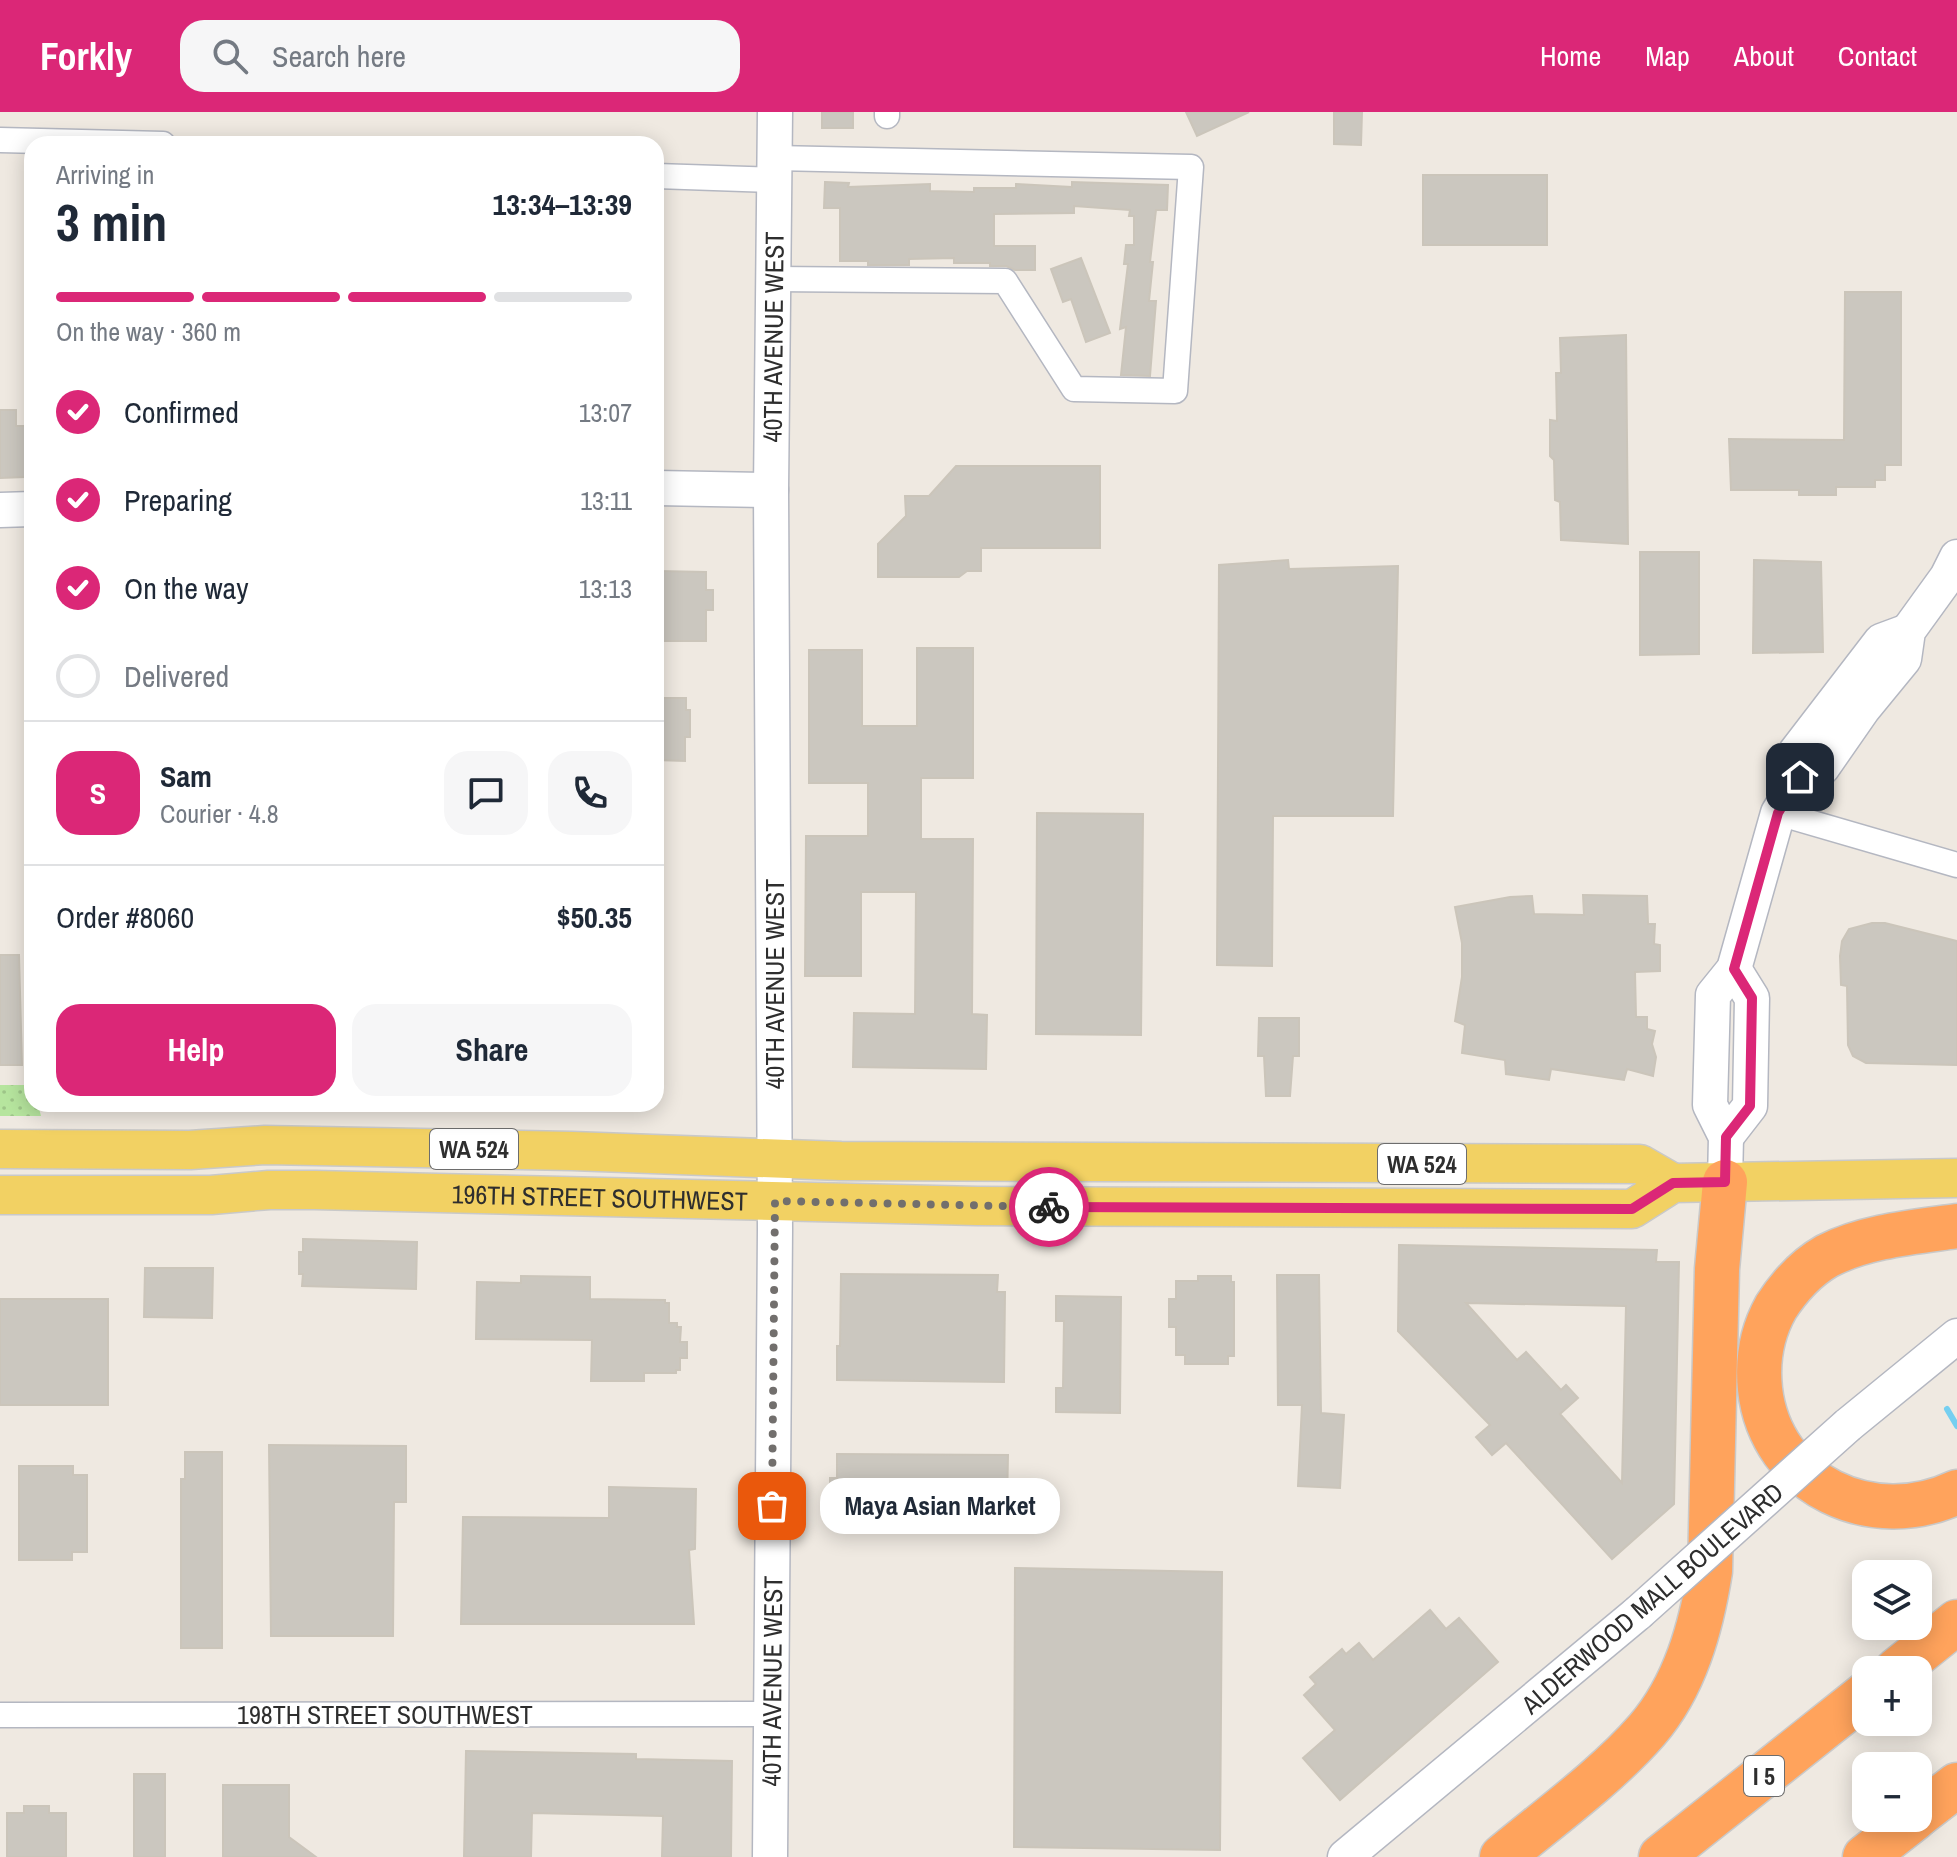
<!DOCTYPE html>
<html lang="en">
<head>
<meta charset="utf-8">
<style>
	:root { --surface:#fff; --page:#f6f6f7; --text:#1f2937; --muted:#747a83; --line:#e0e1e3; --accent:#db2777 }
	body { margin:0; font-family:"Archivo Narrow",sans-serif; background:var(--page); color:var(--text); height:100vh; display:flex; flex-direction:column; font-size:30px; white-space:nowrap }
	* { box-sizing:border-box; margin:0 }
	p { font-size:26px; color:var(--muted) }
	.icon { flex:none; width:44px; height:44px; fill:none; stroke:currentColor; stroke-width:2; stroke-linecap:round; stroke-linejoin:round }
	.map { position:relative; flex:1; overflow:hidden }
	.panel { position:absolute; left:24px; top:24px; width:640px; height:976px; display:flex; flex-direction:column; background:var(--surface); border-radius:24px; box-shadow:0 4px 20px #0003 }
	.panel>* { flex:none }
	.fabs { position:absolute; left:1852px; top:1448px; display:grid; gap:16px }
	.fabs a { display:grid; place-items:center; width:80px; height:80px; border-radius:16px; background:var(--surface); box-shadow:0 4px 20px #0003; font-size:40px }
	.pin { position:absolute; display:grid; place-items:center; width:68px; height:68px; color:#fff; margin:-34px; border-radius:16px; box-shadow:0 4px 12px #0006 }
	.courier { position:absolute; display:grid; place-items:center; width:80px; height:80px; margin:-40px; border:6px solid #db2777; border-radius:50%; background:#fff; color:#222; box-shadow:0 2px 10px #0007 }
	.bubble { position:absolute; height:56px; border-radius:24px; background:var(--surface); box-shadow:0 4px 20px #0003; font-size:26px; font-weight:800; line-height:56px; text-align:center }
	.overview em { font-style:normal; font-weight:800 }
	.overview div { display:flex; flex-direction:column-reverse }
	.overview { display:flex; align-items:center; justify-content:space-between; height:136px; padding:0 32px }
	h1 { font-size:52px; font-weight:800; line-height:60px }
	.bar { display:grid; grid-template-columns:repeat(4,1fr); gap:12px 8px; align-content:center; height:96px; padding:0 32px }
	.bar i { height:10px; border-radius:6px; background:var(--line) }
	.bar .on { background:var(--accent) }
	.bar p { grid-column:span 4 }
	.line { display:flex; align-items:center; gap:20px; padding:0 32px; border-top:2px solid var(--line) }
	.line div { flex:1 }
	.round { display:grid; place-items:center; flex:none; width:84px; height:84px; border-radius:24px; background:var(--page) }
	ol { padding:0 32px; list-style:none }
	li { display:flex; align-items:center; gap:24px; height:88px }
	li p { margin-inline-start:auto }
	li .icon { padding:8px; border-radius:50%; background:var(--accent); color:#fff; stroke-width:4 }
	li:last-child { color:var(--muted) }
	li i { width:44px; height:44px; border:4px solid var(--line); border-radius:50% }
	.button { display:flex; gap:16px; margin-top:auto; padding:16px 32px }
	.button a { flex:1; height:92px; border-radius:24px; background:var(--accent); color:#fff; font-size:32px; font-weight:800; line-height:92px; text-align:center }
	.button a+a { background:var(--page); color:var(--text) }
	header { display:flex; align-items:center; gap:48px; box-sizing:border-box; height:112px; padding:0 40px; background:var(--accent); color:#fff }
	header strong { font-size:38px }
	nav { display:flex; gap:44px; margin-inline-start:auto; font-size:28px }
	.search { width:560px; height:72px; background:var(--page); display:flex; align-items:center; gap:20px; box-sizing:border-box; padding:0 28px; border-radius:24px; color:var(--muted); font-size:30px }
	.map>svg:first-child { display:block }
	.green { fill:url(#green-dots) }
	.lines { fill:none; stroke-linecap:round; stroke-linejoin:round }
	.stream { stroke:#75cff0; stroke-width:6 }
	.building { fill:#cbc7bf; stroke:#cbc5ba; stroke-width:2; fill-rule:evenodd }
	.street-casing { stroke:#b4b7c1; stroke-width:27 }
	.secondary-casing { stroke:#b4b7c1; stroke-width:37 }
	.primary-casing { stroke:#c9c9c9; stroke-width:41 }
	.highway-casing { stroke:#c9c9c9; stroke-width:47 }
	.street { stroke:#fff; stroke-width:24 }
	.secondary { stroke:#fff; stroke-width:34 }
	.primary { stroke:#f2d163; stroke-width:38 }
	.highway { stroke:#ffa35c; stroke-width:44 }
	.secondary-bridge-casing { stroke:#b4b7c1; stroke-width:37; stroke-linecap:butt }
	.secondary-bridge { stroke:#fff; stroke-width:34 }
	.done { stroke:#726f6d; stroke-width:8; stroke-dasharray:0 14.4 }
	.route { stroke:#db2777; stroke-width:10 }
	.labels { text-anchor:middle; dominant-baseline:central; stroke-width:6; stroke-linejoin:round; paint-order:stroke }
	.shield { fill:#fff; stroke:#6d6d6d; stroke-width:2 }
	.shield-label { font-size:24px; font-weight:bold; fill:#2e2e2e }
	.street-label { font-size:26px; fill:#2e2e2e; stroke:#fff }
</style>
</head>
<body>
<header>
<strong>Forkly</strong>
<div class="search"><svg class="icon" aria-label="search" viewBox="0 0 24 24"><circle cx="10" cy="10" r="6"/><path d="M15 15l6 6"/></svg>Search here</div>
<nav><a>Home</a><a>Map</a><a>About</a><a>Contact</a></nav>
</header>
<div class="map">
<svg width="1957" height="1745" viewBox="0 0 1957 1745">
	<defs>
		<pattern id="green-dots" width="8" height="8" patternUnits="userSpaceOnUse" patternTransform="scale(2)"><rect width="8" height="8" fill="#b6e59e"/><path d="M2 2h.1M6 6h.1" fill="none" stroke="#9dc588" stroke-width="1.8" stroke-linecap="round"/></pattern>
	</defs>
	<rect width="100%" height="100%" fill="#efe9e1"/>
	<polygon class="green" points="0,973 32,973 32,992 38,992 41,1004 0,1004"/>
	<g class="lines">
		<polyline class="stream" points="1947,1297 1957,1314"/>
	</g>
	<g class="building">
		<rect x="822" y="0" width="31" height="16"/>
		<polygon points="1186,0 1249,0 1197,24"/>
		<polygon points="1334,0 1362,0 1361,33 1334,32"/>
		<rect x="1423" y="63" width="124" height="70"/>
		<polygon points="825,70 849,71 848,75 930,72 930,79 974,80 974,76 1016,76 1016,72 1072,75 1072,70 1168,73 1167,98 1156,98 1150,150 1153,150 1149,189 1156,189 1150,264 1121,263 1126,215 1120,217 1128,152 1124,152 1126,133 1134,133 1134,104 1129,104 1130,98 1074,94 1074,101 994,102 994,134 1035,134 1035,158 1015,158 1006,154 990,154 990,151 954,151 954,146 909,147 909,153 868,153 868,149 840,149 840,96 824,96"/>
		<polygon points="1081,146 1110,221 1086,230 1071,187 1063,190 1051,157"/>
		<polygon points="1845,180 1901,180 1901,353 1885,353 1885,368 1875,368 1875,375 1836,375 1836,383 1799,383 1799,378 1731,378 1729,327 1844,328"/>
		<polygon points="1626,223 1628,432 1561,428 1560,390 1555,388 1554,348 1550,344 1550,308 1557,309 1556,261 1561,261 1560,226"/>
		<polygon points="0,298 16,298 16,314 25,314 25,365 0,366"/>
		<polygon points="956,354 1100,354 1100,436 981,436 981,459 967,459 959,465 878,465 878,432 906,404 905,384 929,384"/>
		<polygon points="1640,440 1699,440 1699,542 1640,543"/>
		<polygon points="1288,448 1289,457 1398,454 1393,704 1273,704 1272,854 1217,853 1219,453"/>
		<polygon points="1754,448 1821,450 1823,540 1753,541"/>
		<polygon points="657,459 706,460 706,478 713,478 713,498 706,498 706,529 656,529"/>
		<polygon points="917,536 973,536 973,666 921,666 921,727 973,727 972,902 987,903 986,957 853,955 854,901 915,902 916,780 861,780 861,864 805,864 806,724 868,724 868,671 809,671 809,538 862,538 862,614 917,614"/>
		<polygon points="657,586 686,586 686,598 690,598 690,625 685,625 685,649 656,648"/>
		<polygon points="1037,701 1143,702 1141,923 1036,922"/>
		<polygon points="1583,783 1647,784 1648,812 1655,812 1654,832 1660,833 1660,859 1635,860 1636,905 1647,905 1647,917 1655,919 1652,932 1656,945 1653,964 1627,957 1624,968 1551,957 1549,968 1506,962 1505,948 1462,941 1465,913 1455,909 1462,865 1462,831 1455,795 1510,785 1532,784 1534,802 1584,803"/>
		<polygon points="1872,811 1885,811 1957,829 1957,953 1866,951 1853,944 1848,933 1847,874 1841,873 1840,844 1842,829 1849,817"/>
		<polygon points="0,843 19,843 22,953 0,953"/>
		<polygon points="1259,906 1299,906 1299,944 1293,944 1290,984 1266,984 1264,944 1258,944"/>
		<polygon points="303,1127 417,1130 416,1177 302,1174 303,1162 299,1162 299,1140 303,1140"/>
		<path d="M 1399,1133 L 1657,1138 L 1656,1150 L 1679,1150 L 1674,1392 L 1612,1447 L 1506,1331 L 1492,1343 L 1476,1325 L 1490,1313 L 1398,1219 ZM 1466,1191 L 1626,1194 L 1622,1371 L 1560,1302 L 1578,1286 L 1566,1273 L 1561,1278 L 1526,1240 L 1517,1248 Z"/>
		<polygon points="145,1156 213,1156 212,1206 144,1205"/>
		<polygon points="841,1162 998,1163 997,1180 1005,1180 1004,1270 837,1268 837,1234 840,1234"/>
		<polygon points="1277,1163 1319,1163 1321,1301 1344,1303 1340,1376 1298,1374 1302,1293 1278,1293"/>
		<polygon points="521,1164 590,1165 590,1187 665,1188 665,1191 669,1191 669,1211 677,1211 677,1215 681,1215 680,1230 687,1230 687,1246 680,1246 680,1258 676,1258 676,1261 644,1261 644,1269 591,1269 592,1228 476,1227 477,1170 521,1171"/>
		<polygon points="1198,1164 1231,1164 1231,1170 1234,1170 1234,1244 1228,1244 1228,1252 1185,1252 1185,1243 1176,1243 1176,1215 1169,1215 1169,1187 1176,1187 1176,1169 1198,1169"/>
		<polygon points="1056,1184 1121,1185 1120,1301 1056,1300 1056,1276 1063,1276 1064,1209 1056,1209"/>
		<rect x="0" y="1187" width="108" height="106"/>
		<polygon points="269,1333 406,1334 406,1390 394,1390 393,1524 271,1524"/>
		<polygon points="185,1340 222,1340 222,1536 181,1536 181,1367 185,1367"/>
		<polygon points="837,1342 1008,1343 1007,1391 1002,1391 1002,1397 830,1396 830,1366 837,1366"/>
		<polygon points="19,1354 73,1354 73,1363 87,1363 87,1440 72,1440 72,1448 19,1448"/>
		<polygon points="609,1375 696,1377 695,1437 689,1438 694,1512 461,1512 463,1405 609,1406"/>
		<polygon points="1015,1456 1222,1460 1220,1738 1014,1735"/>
		<polygon points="1430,1498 1446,1517 1459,1506 1498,1550 1340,1688 1303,1646 1335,1618 1304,1583 1316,1572 1310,1565 1342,1537 1346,1542 1359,1531 1373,1548"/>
		<polygon points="466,1639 636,1642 636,1647 732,1649 731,1745 662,1745 663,1704 532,1701 531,1745 464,1745"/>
		<rect x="134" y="1662" width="31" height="83"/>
		<polygon points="223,1673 289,1673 289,1725 316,1745 223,1745"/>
		<polygon points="24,1694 49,1694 49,1701 66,1701 66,1745 7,1745 7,1701 24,1701"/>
	</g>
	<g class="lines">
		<g class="street-casing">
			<g id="street">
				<polyline points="887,0 887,4"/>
				<polyline points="0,28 163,32"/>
				<polyline points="656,64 775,68"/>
				<polyline points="774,167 1005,169 1074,277 1175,279 1191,55 775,46"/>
				<polyline points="1778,701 1957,753"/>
				<polyline points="0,1603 770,1602"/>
			</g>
		</g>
		<g class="secondary-casing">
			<g id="secondary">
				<polyline points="656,376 771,378"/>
				<polyline points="0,398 32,397"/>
				<polyline points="1800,665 1795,641 1881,529 1908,519"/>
				<polyline points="1726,1025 1750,994 1752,886 1734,857"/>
				<polyline points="1725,1070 1726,1025 1710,993 1713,883 1734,857 1778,701 1800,665 1822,656 1863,597 1904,547 1908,519 1947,465 1957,445"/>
				<polyline points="1848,1313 1957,1224"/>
				<path id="s1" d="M 770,1745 L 775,1117 L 771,378 L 775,0"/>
				<polyline points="1345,1745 1638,1501"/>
			</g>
		</g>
		<g class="primary-casing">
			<g id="primary">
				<polyline points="0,1037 190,1038 265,1033 572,1039 841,1049 1640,1052 1673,1071"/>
				<path id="s2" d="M 0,1083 L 211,1083 L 269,1078 L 315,1078 L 977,1094 L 1632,1097 L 1673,1071 L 1957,1066"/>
			</g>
		</g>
		<g class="highway-casing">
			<g id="highway">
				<path d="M 1957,1114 C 1914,1120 1866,1124 1827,1144 C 1806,1156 1789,1175 1776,1195 C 1762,1220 1757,1249 1760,1277 C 1771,1374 1873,1420 1957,1380"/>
				<polyline points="1897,1558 1957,1510"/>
				<polyline points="1918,1703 1957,1673"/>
				<path d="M 1502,1745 C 1549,1706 1607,1664 1647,1618 C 1685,1574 1701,1516 1710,1459 L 1717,1157 L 1725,1070"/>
				<polyline points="1661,1745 1866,1582"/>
				<polyline points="1865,1745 1915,1706"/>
			</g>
		</g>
		<use href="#street" class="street"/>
		<use href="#secondary" class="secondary"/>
		<use href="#primary" class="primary"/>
		<use href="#highway" class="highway"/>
		<g class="secondary-bridge-casing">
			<polyline id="secondary-bridge" points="1638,1501 1848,1313"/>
		</g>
		<use href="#secondary-bridge" class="secondary-bridge"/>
	</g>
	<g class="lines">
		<polyline class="done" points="772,1394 775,1089 1049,1095"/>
		<polyline class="route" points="1049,1095 1632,1097 1673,1071 1725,1070 1726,1025 1750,994 1752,886 1734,857 1778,701 1800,665"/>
	</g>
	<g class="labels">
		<g class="shield">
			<rect x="430" y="1017" width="88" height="40" rx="6"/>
			<rect x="1378" y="1032" width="88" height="40" rx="6"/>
			<rect x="1744" y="1644" width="40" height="40" rx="6"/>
		</g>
		<g class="shield-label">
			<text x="474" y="1037">WA 524</text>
			<text x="1422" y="1052">WA 524</text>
			<text x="1764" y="1664">I 5</text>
		</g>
		<g class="street-label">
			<text stroke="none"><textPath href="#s1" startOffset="1520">40TH AVENUE WEST</textPath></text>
			<text transform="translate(774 872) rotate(-90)">40TH AVENUE WEST</text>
			<text stroke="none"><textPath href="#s2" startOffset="600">196TH STREET SOUTHWEST</textPath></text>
			<text transform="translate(1652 1486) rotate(-41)">ALDERWOOD MALL BOULEVARD</text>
			<text stroke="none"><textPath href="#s1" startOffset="176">40TH AVENUE WEST</textPath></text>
			<text x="385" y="1602">198TH STREET SOUTHWEST</text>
		</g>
	</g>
</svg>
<div class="fabs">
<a><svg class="icon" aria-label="layers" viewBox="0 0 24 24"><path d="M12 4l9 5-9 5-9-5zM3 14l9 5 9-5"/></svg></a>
<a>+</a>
<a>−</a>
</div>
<div class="pin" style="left:772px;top:1394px;background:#ea580c"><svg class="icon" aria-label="bag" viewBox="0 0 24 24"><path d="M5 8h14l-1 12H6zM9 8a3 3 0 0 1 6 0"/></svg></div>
<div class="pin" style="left:1800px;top:665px;background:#1f2937"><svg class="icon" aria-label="home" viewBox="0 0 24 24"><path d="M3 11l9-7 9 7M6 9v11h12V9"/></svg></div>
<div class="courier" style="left:1049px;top:1095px"><svg class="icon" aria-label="bike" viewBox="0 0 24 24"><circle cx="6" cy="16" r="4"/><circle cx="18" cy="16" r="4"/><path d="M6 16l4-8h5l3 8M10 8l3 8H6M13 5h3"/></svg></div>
<div class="bubble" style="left:820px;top:1366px;width:240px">Maya Asian Market</div>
<section class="panel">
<div class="overview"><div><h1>3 min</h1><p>Arriving in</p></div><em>13:34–13:39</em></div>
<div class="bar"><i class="on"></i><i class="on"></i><i class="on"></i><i></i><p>On the way · 360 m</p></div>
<ol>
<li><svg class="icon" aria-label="check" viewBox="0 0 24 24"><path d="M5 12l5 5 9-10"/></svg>Confirmed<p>13:07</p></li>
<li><svg class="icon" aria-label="check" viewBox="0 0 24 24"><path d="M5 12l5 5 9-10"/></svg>Preparing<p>13:11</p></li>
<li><svg class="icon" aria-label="check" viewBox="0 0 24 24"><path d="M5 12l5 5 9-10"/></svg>On the way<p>13:13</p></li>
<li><i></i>Delivered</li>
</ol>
<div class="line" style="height:144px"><b class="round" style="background:var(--accent);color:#fff">S</b><div><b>Sam</b><p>Courier · 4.8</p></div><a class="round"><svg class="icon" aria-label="chat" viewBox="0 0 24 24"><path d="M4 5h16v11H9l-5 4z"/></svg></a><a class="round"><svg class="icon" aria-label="phone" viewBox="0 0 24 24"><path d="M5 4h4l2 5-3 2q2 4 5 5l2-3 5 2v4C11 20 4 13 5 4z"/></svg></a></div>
<div class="line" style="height:104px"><div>Order #8060</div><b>$50.35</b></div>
<div class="button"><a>Help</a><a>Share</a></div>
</section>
</div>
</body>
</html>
